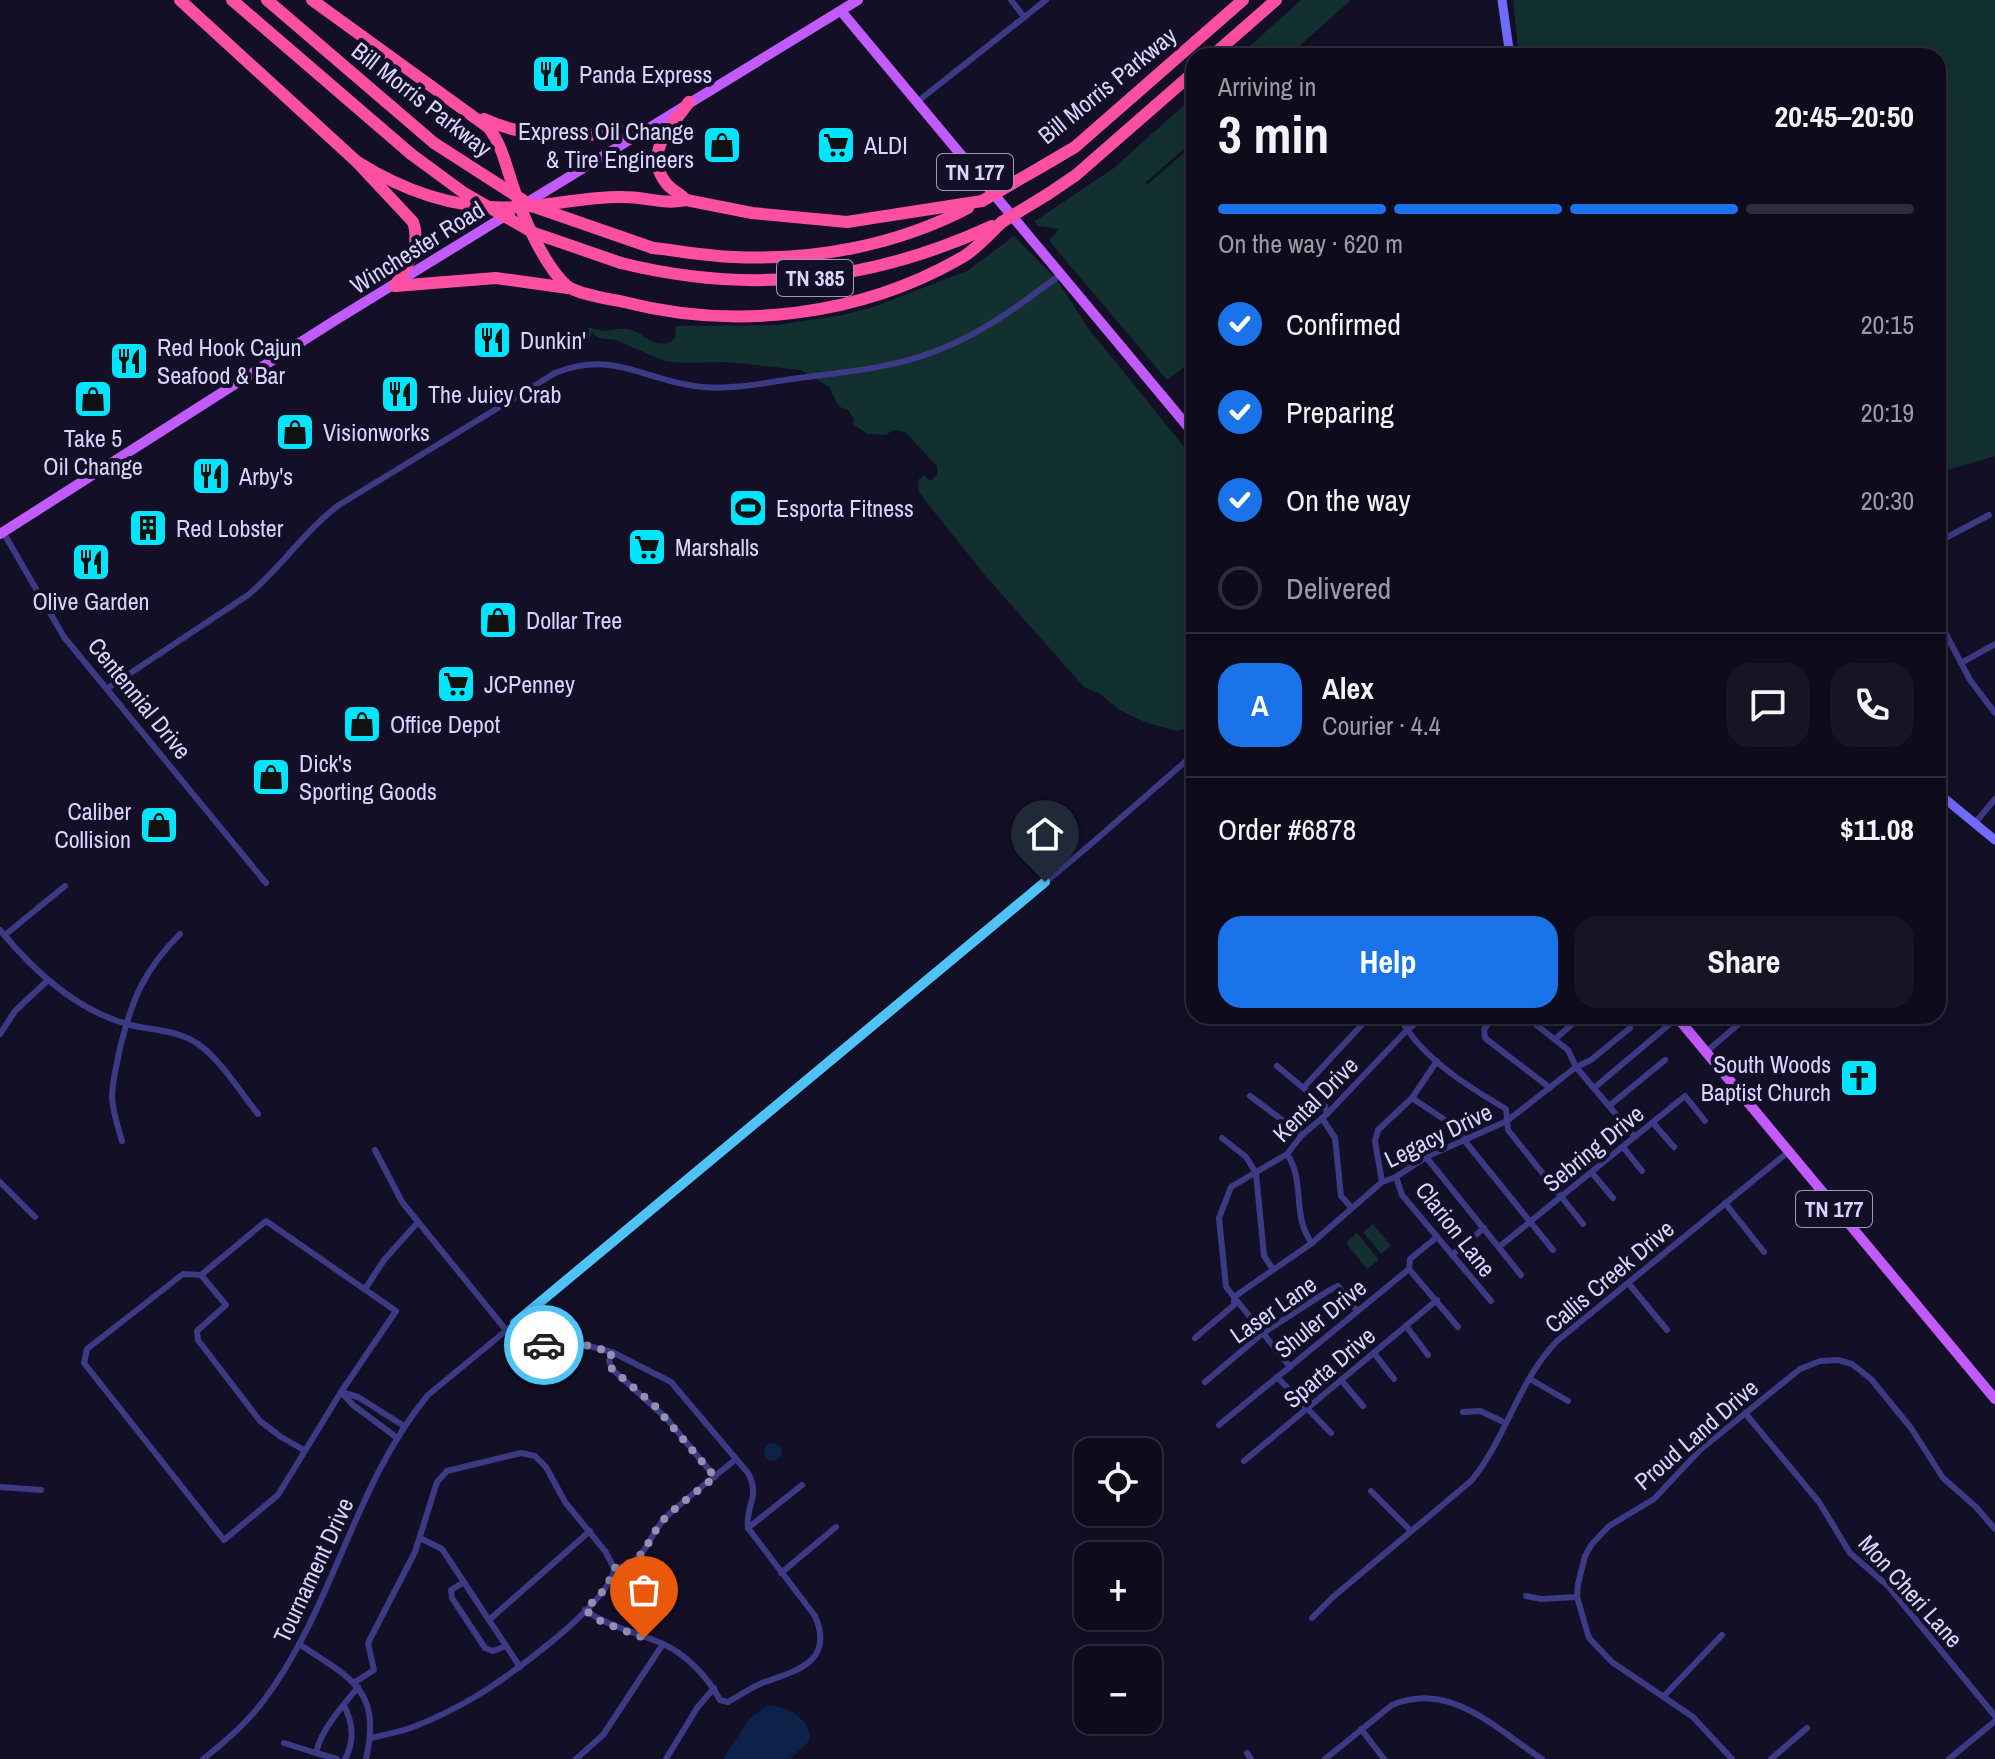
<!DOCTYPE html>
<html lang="en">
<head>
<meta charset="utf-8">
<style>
	:root { --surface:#0e0b1c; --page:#171425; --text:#f1f3f6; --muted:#9b9ba3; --line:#2e2b3b; --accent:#1a73e8 }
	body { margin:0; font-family:"Archivo Narrow",sans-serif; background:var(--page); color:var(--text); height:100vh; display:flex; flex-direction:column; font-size:30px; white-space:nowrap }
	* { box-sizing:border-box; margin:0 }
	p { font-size:26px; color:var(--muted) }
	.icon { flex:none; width:44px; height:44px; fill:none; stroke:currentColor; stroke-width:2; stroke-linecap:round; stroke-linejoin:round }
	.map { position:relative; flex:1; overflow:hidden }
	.sheet { position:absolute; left:1186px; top:48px; width:760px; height:976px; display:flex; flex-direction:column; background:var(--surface); border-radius:24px; box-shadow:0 4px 20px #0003,0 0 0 2px var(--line) }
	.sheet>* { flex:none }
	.fabs { position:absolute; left:1074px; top:1438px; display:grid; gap:16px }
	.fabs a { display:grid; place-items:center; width:88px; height:88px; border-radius:16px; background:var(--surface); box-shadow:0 4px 20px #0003,0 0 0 2px var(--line); font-size:40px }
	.pin { position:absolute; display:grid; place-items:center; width:68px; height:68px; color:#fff; margin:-82px -34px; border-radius:50% 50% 50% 0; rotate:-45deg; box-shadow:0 0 8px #0007 }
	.pin .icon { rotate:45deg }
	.courier { position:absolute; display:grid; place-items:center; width:80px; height:80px; margin:-40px; border:6px solid #4fc3f7; border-radius:50%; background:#fff; color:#222; box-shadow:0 2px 10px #0007 }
	.headline em { font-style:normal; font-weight:700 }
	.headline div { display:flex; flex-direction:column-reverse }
	.headline { display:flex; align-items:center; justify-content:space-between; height:136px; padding:0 32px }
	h1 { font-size:52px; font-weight:700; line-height:60px }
	.bar { display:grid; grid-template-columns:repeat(4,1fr); gap:12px 8px; align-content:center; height:96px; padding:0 32px }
	.bar i { height:10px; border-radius:6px; background:var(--line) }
	.bar .active { background:var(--accent) }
	.bar p { grid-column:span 4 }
	.line { display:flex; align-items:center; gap:20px; padding:0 32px; border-top:2px solid var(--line) }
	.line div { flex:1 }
	.round { display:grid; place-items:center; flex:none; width:84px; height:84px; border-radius:24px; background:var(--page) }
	ol { padding:0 32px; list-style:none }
	li { display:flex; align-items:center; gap:24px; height:88px }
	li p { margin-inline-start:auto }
	li .icon { padding:8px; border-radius:50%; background:var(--accent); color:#fff; stroke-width:4 }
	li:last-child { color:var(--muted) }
	li i { width:44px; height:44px; border:4px solid var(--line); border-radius:50% }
	.cta { display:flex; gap:16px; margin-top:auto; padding:16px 32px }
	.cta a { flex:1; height:92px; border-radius:24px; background:var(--accent); color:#fff; font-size:32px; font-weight:700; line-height:92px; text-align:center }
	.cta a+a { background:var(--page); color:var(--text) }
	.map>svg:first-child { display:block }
	.green { fill:#12302f }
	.water { fill:#0c2248 }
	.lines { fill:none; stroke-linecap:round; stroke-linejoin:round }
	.street { stroke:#3d3a85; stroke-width:6 }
	.secondary { stroke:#6f6bff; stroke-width:9 }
	.primary { stroke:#c25bff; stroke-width:10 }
	.highway { stroke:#ff4fa3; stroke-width:12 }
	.highway-bridge { stroke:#ff4fa3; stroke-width:12 }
	.done { stroke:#948fb3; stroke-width:8; stroke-dasharray:0 14.4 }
	.route { stroke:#4fc3f7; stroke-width:10 }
	.labels { text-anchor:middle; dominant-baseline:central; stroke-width:8; stroke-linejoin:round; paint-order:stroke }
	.shield { fill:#130f26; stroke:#9e99be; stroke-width:2 }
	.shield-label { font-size:22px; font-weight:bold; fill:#d9d4ff }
	.poi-label { font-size:24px; fill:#d9d4ff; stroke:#130f26; text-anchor:start }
	.street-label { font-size:24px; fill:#d9d4ff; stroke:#130f26 }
</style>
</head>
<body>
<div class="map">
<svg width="1995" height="1759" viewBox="0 0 1995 1759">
	<rect width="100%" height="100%" fill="#130f26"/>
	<g class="green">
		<polygon points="1301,0 1351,0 1288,56 1239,56"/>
		<polygon points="1513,0 1995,0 1995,456 1938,473 1938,56 1519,56"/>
		<polygon points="1194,96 1194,140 1146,182 1147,185 1194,144 1194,360 1167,380 1051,243 1050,239 1059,229 1037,226 1035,221 1114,168"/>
		<path d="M 1014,236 L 1057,280 L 1088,328 L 1194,459 L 1194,727 L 1177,731 L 1145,722 L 1118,709 L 1100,694 L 1084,687 L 984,574 L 924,499 L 918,490 L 919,479 L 924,475 L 929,480 L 932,480 L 937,474 L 937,466 L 905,432 L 894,430 L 885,435 L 868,434 L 853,424 L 854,419 L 848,410 L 840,407 L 836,401 L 829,387 L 801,370 L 727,362 L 681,363 L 664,361 L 616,340 L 599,338 L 592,333 L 588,342 L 585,342 L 589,327 C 608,335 611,327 627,329 C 645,332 658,354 675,338 L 676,326 L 777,325 L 843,315 L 873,307 L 967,271 Z"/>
		<polygon points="1373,1224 1391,1246 1381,1254 1363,1232"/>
		<polygon points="1357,1233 1379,1260 1367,1269 1346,1243"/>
	</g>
	<g class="water">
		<circle cx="773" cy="1452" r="9"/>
		<path d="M 768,1705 C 787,1706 811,1719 810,1740 L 790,1759 L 723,1759 L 749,1719 Z"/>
	</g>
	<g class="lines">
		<g class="street">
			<polyline points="1011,0 1024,17"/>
			<polyline points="917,102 1046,0"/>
			<polyline points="3,532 64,637 266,883"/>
			<polyline points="1938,542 1989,515"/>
			<polyline points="1938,619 1970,680 1995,713"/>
			<polyline points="1961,663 1995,644"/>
			<path d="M 108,688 L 248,595 C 281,568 304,531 339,505 L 555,373 C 616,349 645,382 703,387 C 735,390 767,382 799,378 C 845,372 893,368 936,351 C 983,333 1021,304 1060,275"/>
			<polyline points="1975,823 1995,799"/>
			<path d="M 0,930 C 32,969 76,1010 127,1024 C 151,1031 177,1029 198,1044 C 220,1059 241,1093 258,1114"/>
			<polyline points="5,935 65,886"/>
			<path d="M 1399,1016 C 1420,1057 1467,1086 1506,1109 L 1508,1130 L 1583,1224"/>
			<polyline points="1493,1016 1484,1030 1485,1038 1550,1088"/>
			<polyline points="1525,1016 1568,1050 1576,1067 1635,1137"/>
			<polyline points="0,1034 15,1011 48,980"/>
			<polyline points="1555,1039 1582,1016"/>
			<polyline points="1706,1052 1748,1016"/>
			<polyline points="1277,1066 1325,1106 1327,1114"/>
			<polyline points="1304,1087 1370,1016"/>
			<polyline points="1594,1088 1677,1018"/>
			<polyline points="1250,1096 1302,1135"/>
			<polyline points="1412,1098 1460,1130 1464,1140 1553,1250"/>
			<polyline points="1609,1106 1665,1060"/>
			<polyline points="1322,1118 1335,1138 1341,1196 1351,1207"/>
			<polyline points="1653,1123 1674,1147"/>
			<polyline points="1222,1138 1246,1157 1256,1173 1264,1256 1273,1269"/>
			<path d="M 122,1141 C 118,1127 113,1113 112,1098 C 112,1081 117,1064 120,1048 C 132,999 144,970 180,934"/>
			<polyline points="1623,1147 1642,1171"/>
			<polyline points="375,1150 402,1202 506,1330"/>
			<path d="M 1287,1154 C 1306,1182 1291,1216 1312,1243"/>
			<polyline points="1426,1157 1521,1275"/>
			<polyline points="1592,1173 1613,1198"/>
			<polyline points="1396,1177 1402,1195 1491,1301"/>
			<polyline points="0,1182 35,1217"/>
			<polyline points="1382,1182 1375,1141 1378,1130 1412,1098 1437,1061"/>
			<polyline points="1725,1203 1764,1252"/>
			<polygon points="266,1221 396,1311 341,1392 278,1495 224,1540 84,1363 87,1349 183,1274 201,1275"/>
			<polyline points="1499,1247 1685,1096 1705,1121"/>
			<polyline points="1452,1255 1484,1228"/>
			<polyline points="1409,1269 1458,1327"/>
			<polyline points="201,1275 226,1305 197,1331 198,1340 260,1421 281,1437 304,1450"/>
			<polyline points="1629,1284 1667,1330"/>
			<polyline points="365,1289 384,1260 418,1222"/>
			<polyline points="515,1323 533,1341 542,1345 585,1345 612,1352 609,1361 612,1369 667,1419 715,1477"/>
			<polyline points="1406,1326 1428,1355"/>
			<polyline points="1195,1338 1234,1305 1234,1297 1312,1243 1382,1182 1396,1177 1426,1157 1507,1121 1576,1067 1591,1060 1630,1028"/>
			<polyline points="1374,1353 1394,1379"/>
			<polyline points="1290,1367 1226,1287 1219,1218 1231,1187 1287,1154 1302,1135 1327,1114 1406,1031 1425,1016"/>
			<polyline points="1277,1377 1331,1433"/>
			<polyline points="1530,1379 1568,1401"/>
			<polyline points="1341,1380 1363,1406"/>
			<polyline points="1205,1382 1263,1333 1328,1291 1338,1286 1357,1311"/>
			<polyline points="1463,1412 1480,1411 1506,1423"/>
			<polyline points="1745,1413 1819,1502 1850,1553 1888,1586 1995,1716"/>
			<polyline points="1219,1425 1409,1269 1410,1259 1437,1237"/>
			<polyline points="396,1437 353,1405 341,1392 358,1397 404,1426"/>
			<polyline points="1244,1461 1437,1300"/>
			<polyline points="0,1487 41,1490"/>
			<polyline points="1371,1491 1411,1531"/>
			<polyline points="748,1528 802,1485"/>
			<polyline points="420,1538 442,1549 520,1667"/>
			<polyline points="781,1573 836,1527"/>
			<polyline points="464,1582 451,1590 452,1598 485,1648 493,1651 506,1646"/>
			<polyline points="1526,1596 1541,1599 1577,1597"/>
			<path d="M 585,1610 C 609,1627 635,1632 661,1643 C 685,1653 708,1677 720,1700 L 728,1702 C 739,1696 750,1688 762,1683 C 796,1671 835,1662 815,1616 L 748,1528 C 745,1505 761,1497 748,1473 L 671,1382 L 612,1352"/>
			<path d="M 1312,1618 L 1333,1597 L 1471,1481 C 1506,1439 1518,1381 1557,1341 L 1787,1153"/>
			<polyline points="489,1620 590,1531"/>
			<path d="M 299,1644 C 350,1678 382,1689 366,1759"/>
			<polyline points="355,1682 374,1670 368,1643 415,1552 437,1482 447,1471 521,1453 535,1456 546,1467 565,1502 605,1551 614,1568"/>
			<polyline points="1664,1696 1722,1635"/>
			<path d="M 344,1705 C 353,1724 355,1740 345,1759"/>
			<polyline points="1361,1729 1384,1759"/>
			<path d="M 371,1738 C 386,1734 403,1732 418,1725 C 436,1718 456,1708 473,1698 C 505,1680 611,1603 614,1568 C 649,1563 646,1536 667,1516 C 689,1496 713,1478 736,1459"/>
			<polyline points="284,1743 316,1753"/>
			<polyline points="1247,1753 1251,1759"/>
			<path d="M 203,1759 C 225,1742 247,1723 264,1700 C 334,1607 354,1484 428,1395 L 753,1127 L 1091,844 L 1194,754"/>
			<path d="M 337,1759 L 316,1753 C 321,1729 343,1706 358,1687"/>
			<polyline points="576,1759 603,1735 663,1644"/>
			<polyline points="666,1759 697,1708 714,1688"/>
			<path d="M 1325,1759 L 1392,1705 C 1450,1680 1496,1729 1542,1759"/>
			<polyline points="1732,1759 1693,1717 1612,1662 1589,1638 1577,1597 1578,1584 1585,1556 1592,1544 1609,1526 1654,1499 1700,1450 1800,1369 1820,1361 1838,1360 1852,1364 1871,1379 1911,1428 1943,1478 1976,1507 1995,1529"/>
			<polyline points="1771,1759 1807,1728"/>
			<polyline points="1949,1759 1995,1721"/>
		</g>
		<g class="secondary">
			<polyline points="1502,0 1510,56"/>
			<polyline points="1938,793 1995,840"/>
		</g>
		<g class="primary">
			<polyline points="841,11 1194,434"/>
			<polyline points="523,205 858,0"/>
			<polyline points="0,534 334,321 510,213"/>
			<polyline points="1676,1016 1995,1399"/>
		</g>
		<g class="highway">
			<path d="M 180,0 L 356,161 L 413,222 C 422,246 406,266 395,286"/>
			<polyline points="232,0 411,154"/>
			<polyline points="267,0 434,143"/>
			<path d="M 312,0 L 489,128 C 503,147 506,167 514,189 C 523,217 544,265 566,285 C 575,294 610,299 624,302 C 736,331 860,316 961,258 C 976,250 989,234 1002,222"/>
			<polyline points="1212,56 1276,0"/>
			<path d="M 484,119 C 535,143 590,136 645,129"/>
			<path d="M 356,161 C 405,192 461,211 520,207 C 554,205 590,196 624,197 C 645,197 666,205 686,200 L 752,213 L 847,222 L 982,201"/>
			<polyline points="1041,167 1075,147 1243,0"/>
			<polyline points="1048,194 1076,175 1194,72"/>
			<path d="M 686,200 C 680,193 671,190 666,183 C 642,152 673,125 689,102"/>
			<path d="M 653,248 C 680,251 707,256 734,257 C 814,261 897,245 968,208"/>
			<path d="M 621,263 C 750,295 871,282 992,226"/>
			<polyline points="395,286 496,278 568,288"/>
		</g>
		<g class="highway-bridge">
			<polyline points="434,143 532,206 653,248"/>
			<polyline points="411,154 464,193 534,233 621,263"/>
			<polyline points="982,201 1041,167"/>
			<polyline points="1002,222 1048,194"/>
		</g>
	</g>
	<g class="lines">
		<path class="done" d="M 544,1345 L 585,1345 L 612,1352 L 609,1361 L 612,1369 L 655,1406 L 715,1477 C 699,1490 681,1503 666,1517 C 646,1537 649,1562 614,1568 L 607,1587 L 585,1610 L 602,1622 L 644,1638"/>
		<polyline class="route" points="544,1345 533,1341 515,1323 1045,882"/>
	</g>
	<defs>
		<g id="restaurant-square" transform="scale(2)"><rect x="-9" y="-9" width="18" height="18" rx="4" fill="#00e5ff" stroke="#130f26"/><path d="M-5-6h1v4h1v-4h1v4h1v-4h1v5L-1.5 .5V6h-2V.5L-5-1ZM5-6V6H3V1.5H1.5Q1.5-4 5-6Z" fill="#111"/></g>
		<g id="shop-square" transform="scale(2)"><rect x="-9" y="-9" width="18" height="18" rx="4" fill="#00e5ff" stroke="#130f26"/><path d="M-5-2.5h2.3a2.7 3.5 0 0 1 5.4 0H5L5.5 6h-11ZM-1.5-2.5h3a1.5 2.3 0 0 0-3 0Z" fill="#111"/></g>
		<g id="supermarket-square" transform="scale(2)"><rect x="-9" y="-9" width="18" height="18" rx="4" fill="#00e5ff" stroke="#130f26"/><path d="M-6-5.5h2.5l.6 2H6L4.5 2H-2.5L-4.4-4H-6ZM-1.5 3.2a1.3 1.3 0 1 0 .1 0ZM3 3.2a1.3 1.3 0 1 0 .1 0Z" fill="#111"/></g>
		<g id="stadium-square" transform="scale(2)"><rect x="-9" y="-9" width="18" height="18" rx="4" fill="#00e5ff" stroke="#130f26"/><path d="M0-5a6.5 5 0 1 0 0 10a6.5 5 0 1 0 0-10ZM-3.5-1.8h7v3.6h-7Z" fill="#111"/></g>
		<g id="building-square" transform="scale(2)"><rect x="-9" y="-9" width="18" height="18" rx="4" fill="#00e5ff" stroke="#130f26"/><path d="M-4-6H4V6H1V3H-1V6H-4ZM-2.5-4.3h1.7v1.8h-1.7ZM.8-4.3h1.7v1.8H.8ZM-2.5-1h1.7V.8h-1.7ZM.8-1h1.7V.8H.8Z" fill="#111"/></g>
		<g id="church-square" transform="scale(2)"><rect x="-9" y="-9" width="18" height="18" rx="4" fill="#00e5ff" stroke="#130f26"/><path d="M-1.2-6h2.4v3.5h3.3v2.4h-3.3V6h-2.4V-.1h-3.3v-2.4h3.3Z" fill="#111"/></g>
	</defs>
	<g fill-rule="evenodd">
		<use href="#restaurant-square" x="551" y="74"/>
		<use href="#shop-square" x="722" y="145"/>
		<use href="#supermarket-square" x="836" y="145"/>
		<use href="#restaurant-square" x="492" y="340"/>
		<use href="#restaurant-square" x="129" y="361"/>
		<use href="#restaurant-square" x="400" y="394"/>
		<use href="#shop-square" x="93" y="399"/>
		<use href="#shop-square" x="295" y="432"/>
		<use href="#restaurant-square" x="211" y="476"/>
		<use href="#stadium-square" x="748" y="508"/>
		<use href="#building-square" x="148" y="528"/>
		<use href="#supermarket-square" x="647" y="547"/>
		<use href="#restaurant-square" x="91" y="562"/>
		<use href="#shop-square" x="498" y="620"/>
		<use href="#supermarket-square" x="456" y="684"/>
		<use href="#shop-square" x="362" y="724"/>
		<use href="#shop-square" x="271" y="777"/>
		<use href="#shop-square" x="159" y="825"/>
		<use href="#church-square" x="1859" y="1078"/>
	</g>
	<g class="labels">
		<g class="shield">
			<rect x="937" y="154" width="76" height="36" rx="6"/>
			<rect x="777" y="260" width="76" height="36" rx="6"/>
			<rect x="1796" y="1191" width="76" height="36" rx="6"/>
		</g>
		<g class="shield-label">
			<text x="975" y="172">TN 177</text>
			<text x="815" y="278">TN 385</text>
			<text x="1834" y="1209">TN 177</text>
		</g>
		<g class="poi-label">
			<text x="579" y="74">Panda Express</text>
			<text x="694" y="131" text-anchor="end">Express Oil Change<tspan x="694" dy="28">&amp; Tire Engineers</tspan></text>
			<text x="864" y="145">ALDI</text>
			<text x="520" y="340">Dunkin'</text>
			<text x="157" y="347">Red Hook Cajun<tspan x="157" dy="28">Seafood &amp; Bar</tspan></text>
			<text x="428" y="394">The Juicy Crab</text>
			<text x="323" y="432">Visionworks</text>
			<text x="93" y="438" text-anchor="middle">Take 5<tspan x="93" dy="28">Oil Change</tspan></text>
			<text x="239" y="476">Arby's</text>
			<text x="776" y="508">Esporta Fitness</text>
			<text x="176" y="528">Red Lobster</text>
			<text x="675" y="547">Marshalls</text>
			<text x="91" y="601" text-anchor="middle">Olive Garden</text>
			<text x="526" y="620">Dollar Tree</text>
			<text x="484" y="684">JCPenney</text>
			<text x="390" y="724">Office Depot</text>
			<text x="299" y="763">Dick's<tspan x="299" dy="28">Sporting Goods</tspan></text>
			<text x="131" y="811" text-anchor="end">Caliber<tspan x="131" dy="28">Collision</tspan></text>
			<text x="1831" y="1064" text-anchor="end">South Woods<tspan x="1831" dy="28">Baptist Church</tspan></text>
		</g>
		<g class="street-label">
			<text transform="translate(1107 85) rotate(-39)">Bill Morris Parkway</text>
			<text transform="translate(422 99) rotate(38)">Bill Morris Parkway</text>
			<text transform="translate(417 247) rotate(-32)">Winchester Road</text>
			<text transform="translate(140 698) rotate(51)">Centennial Drive</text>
			<text transform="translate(1315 1099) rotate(-45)">Kental Drive</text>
			<text transform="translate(1438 1135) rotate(-26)">Legacy Drive</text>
			<text transform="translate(1593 1148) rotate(-39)">Sebring Drive</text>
			<text transform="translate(1456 1229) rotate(52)">Clarion Lane</text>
			<text transform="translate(1609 1276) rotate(-40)">Callis Creek Drive</text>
			<text transform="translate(1273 1309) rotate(-35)">Laser Lane</text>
			<text transform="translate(1320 1318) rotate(-39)">Shuler Drive</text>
			<text transform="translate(1329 1367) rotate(-40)">Sparta Drive</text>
			<text transform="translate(1696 1434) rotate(-41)">Proud Land Drive</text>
			<text transform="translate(313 1570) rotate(-65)">Tournament Drive</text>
			<text transform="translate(1911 1591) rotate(48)">Mon Cheri Lane</text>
		</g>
	</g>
</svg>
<div class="fabs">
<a><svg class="icon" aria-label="locate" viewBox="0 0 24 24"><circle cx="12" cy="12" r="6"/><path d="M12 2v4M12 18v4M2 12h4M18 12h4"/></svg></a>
<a>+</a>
<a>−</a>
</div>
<div class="pin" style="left:644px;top:1638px;background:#ea580c"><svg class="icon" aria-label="bag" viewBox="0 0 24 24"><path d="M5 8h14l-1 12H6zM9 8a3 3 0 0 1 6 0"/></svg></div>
<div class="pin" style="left:1045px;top:882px;background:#1f2937"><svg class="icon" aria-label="home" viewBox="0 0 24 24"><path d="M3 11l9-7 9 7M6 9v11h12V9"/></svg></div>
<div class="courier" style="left:544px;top:1345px"><svg class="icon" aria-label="car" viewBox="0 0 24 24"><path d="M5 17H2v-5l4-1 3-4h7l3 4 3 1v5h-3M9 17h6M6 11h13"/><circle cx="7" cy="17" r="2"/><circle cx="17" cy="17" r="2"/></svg></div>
<section class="sheet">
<div class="headline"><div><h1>3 min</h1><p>Arriving in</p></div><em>20:45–20:50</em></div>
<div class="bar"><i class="active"></i><i class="active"></i><i class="active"></i><i></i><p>On the way · 620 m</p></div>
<ol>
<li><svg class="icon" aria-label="check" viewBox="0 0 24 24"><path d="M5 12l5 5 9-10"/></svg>Confirmed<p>20:15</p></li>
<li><svg class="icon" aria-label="check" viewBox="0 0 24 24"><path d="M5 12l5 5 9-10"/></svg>Preparing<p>20:19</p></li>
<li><svg class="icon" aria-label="check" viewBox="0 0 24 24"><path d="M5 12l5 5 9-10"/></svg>On the way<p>20:30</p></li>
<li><i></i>Delivered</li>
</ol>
<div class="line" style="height:144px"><b class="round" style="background:var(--accent);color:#fff">A</b><div><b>Alex</b><p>Courier · 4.4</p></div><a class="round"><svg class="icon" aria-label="chat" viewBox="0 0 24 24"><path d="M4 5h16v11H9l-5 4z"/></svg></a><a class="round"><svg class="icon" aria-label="phone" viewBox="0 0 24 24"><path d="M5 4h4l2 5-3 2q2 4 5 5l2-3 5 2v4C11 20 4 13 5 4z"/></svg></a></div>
<div class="line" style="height:104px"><div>Order #6878</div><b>$11.08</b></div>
<div class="cta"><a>Help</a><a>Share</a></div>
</section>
</div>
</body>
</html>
